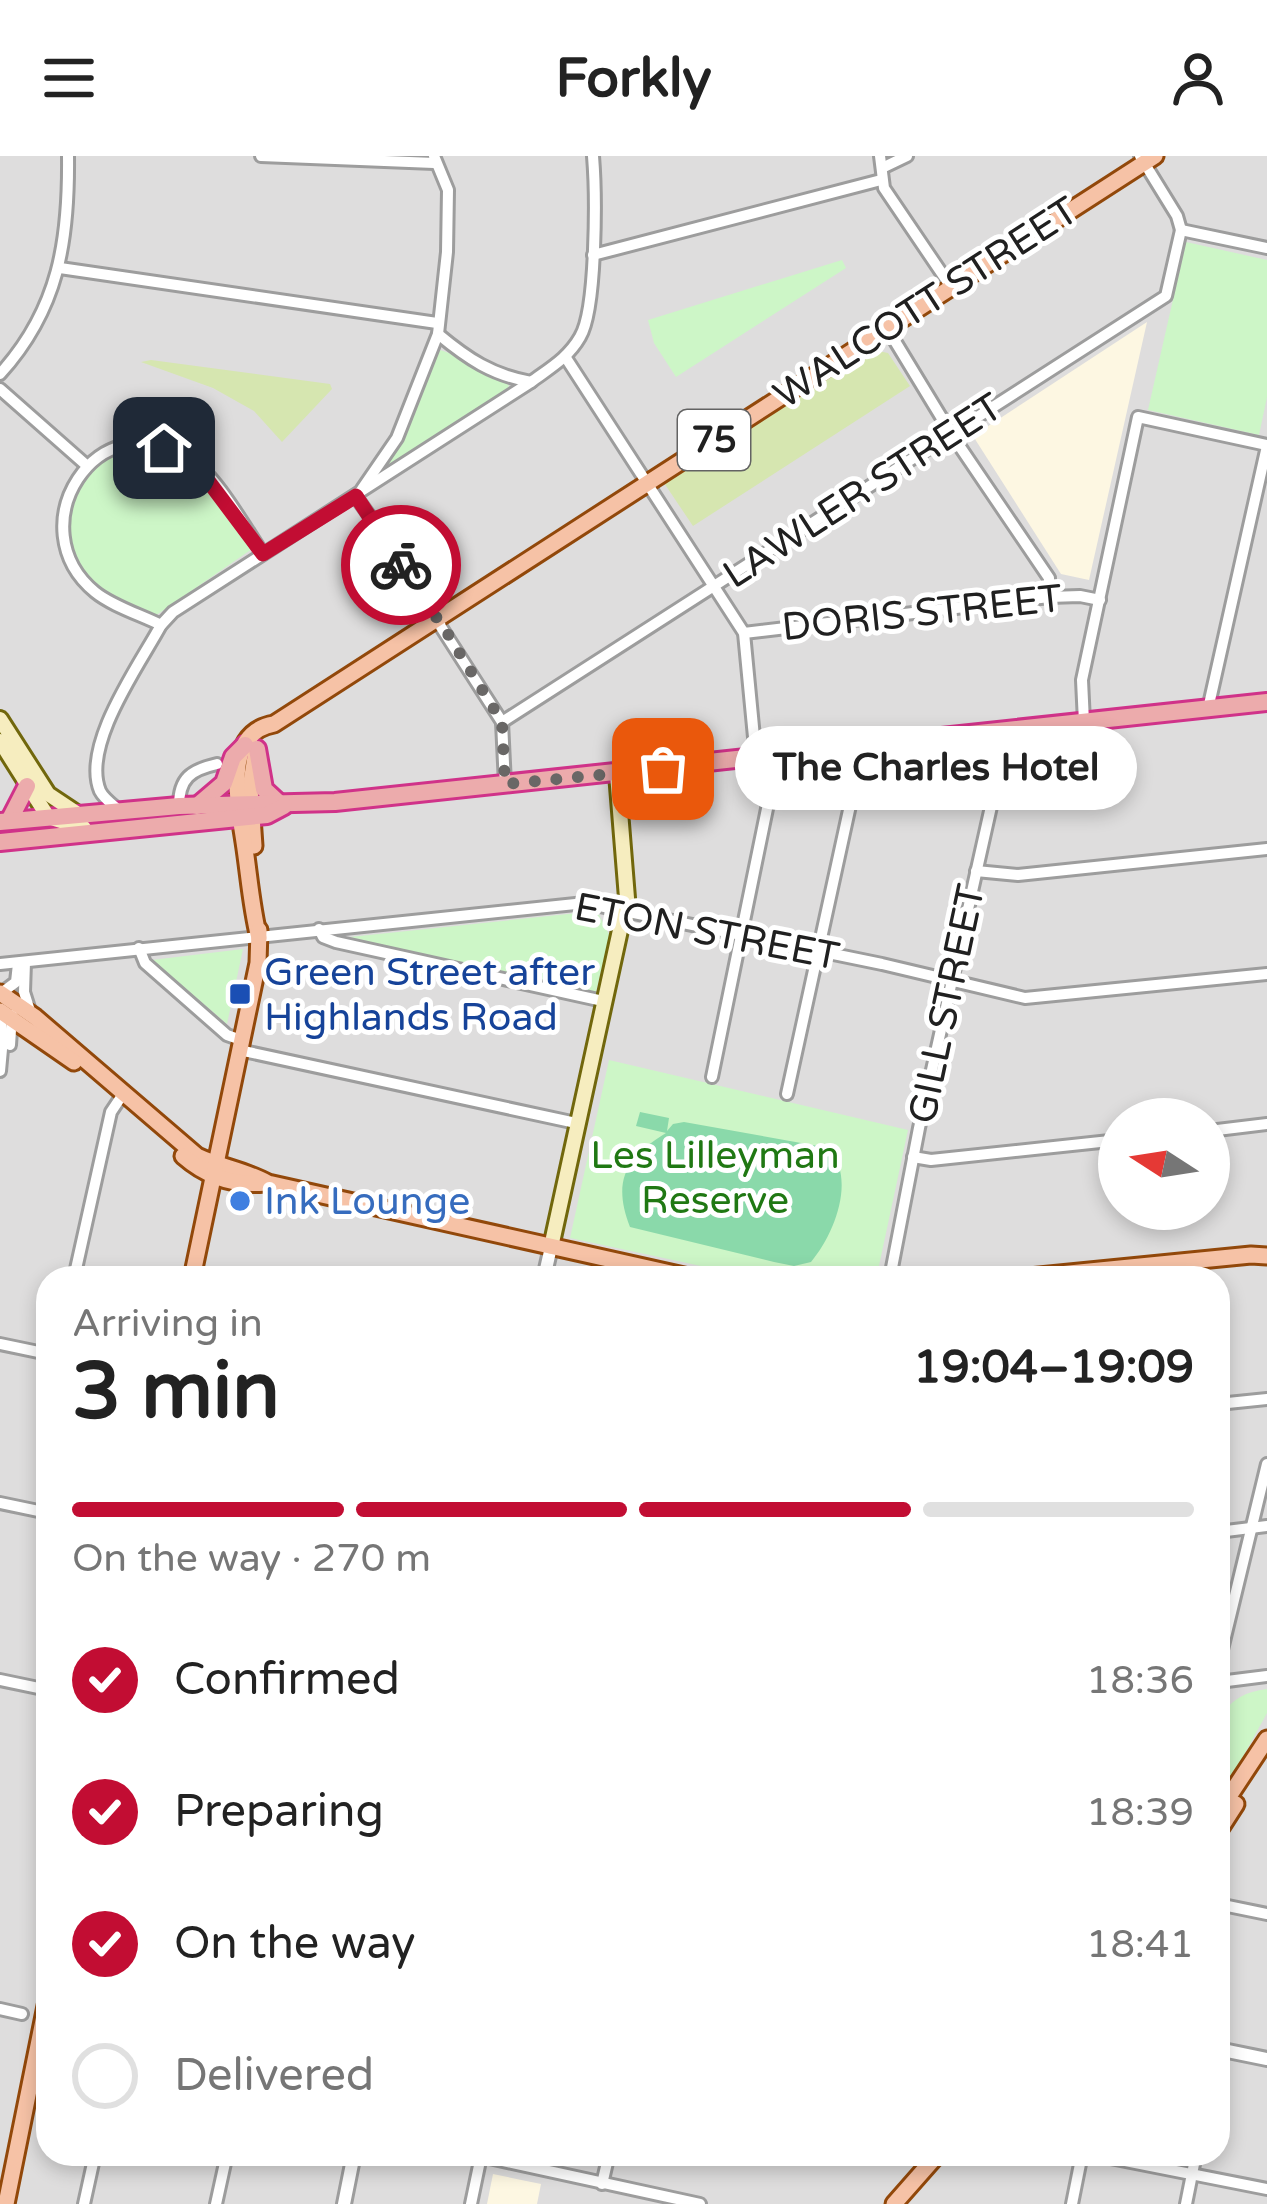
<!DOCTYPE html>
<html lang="en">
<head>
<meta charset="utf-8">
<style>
	:root { --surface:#fff; --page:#f6f6f6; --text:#222; --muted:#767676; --line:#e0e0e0; --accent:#c20d33 }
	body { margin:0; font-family:"Varela Round",sans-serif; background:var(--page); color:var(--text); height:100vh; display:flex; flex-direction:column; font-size:45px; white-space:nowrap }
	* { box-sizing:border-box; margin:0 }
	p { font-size:39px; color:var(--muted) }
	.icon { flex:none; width:66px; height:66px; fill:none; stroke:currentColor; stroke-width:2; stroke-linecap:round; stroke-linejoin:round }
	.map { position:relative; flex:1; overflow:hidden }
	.drawer { position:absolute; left:36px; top:1110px; width:1194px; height:900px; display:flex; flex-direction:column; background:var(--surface); border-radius:36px; box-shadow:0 6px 18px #0003 }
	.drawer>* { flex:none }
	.needle { width:78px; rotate:282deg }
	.fabs { position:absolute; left:1098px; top:942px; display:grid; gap:24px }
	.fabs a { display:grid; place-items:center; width:132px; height:132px; border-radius:50%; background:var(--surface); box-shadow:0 6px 18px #0003; font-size:60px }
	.pin { position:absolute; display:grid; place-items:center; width:102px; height:102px; color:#fff; margin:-51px; border-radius:24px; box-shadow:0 6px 18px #0006 }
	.courier { position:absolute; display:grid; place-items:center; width:120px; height:120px; margin:-60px; border:9px solid #c20d33; border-radius:50%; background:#fff; color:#222; box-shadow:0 3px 15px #0007 }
	.bubble { position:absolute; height:84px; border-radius:42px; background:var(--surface); box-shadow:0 6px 18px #0003; font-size:39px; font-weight:700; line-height:84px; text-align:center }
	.overview em { font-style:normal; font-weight:700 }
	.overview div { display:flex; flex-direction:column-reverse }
	.overview { display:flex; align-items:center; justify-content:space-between; height:204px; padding:0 36px }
	h1 { font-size:78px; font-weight:700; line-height:90px }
	.bar { display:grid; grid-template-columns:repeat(4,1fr); gap:18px 12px; align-content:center; height:144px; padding:0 36px }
	.bar i { height:15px; border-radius:9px; background:var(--line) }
	.bar .current { background:var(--accent) }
	.bar p { grid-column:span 4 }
	ol { padding:0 36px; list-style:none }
	li { display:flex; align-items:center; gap:36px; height:132px }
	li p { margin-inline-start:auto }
	li .icon { padding:12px; border-radius:50%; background:var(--accent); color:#fff; stroke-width:4 }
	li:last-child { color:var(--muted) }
	li i { width:66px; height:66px; border:6px solid var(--line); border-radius:50% }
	header { display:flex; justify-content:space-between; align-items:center; height:156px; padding:0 36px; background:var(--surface); font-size:54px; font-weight:700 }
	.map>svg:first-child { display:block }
	.residential { fill:#dedddd; fill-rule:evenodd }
	.education { fill:#fdf7e2 }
	.grass { fill:#d6e6b0 }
	.park { fill:#cdf6c7 }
	.pitch { fill:#8ad9aa }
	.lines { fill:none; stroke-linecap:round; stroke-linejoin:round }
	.minor-casing { stroke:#9d9d9d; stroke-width:16 }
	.tertiary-casing { stroke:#9d9d9d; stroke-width:18 }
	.secondary-casing { stroke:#71670c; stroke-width:20 }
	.primary-casing { stroke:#92480a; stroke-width:21 }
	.trunk-casing { stroke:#d03289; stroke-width:22 }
	.minor { stroke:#fff; stroke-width:10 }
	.tertiary { stroke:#fff; stroke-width:12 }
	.secondary { stroke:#f6edbf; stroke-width:14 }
	.primary { stroke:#f6c2a6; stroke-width:15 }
	.trunk { stroke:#ecabac; stroke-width:16 }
	.done { stroke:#696766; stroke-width:12; stroke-dasharray:0 21.6 }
	.route { stroke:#c20d33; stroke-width:15 }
	.transit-dot { fill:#1a4fb4; stroke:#fff; stroke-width:4.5 }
	.shop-dot { fill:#3f7fe0; stroke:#fff; stroke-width:4.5 }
	.labels { text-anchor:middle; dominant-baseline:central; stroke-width:10; stroke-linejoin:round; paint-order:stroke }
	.shield { fill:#fff; stroke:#636363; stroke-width:3 }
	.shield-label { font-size:36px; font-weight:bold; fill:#202020 }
	.street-label { font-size:39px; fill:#202020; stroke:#fff }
	.transit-label { font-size:39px; fill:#164399; stroke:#fff; text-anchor:start }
	.park-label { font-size:39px; fill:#207813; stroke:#fff }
	.shop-label { font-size:39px; fill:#366cbe; stroke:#fff; text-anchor:start }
</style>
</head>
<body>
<header><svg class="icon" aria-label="menu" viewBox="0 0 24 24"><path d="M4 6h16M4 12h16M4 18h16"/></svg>Forkly<svg class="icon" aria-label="person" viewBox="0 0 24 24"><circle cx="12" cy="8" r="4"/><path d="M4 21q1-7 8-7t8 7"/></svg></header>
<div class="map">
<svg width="1267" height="2048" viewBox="0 0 1267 2048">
	<rect width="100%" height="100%" fill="#f0ebe7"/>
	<path class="residential" d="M 0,0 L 1267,0 L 1267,2048 L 0,2048 ZM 1119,963 L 1209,963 L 1209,1053 L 1119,1053 ZM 48,1122 L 1218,1122 L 1218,1998 L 48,1998 Z"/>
	<g class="education">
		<polygon points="1147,166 1089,424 1061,418 973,280"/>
		<polygon points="493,2018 541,2028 537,2048 487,2048"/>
	</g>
	<g class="grass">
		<polygon points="871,184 878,195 888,197 910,230 693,370 660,321"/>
		<polygon points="151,204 330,228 332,233 282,286 254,255 213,232 141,206"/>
	</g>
	<g class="park">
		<polygon points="1186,86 1267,104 1267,241 1259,279 1148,254"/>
		<polygon points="842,104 846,112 676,221 654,187 648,164"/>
		<path d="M 439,194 C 450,195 497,222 509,229 L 507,234 L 379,321 L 377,318 L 406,274 Z"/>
		<path d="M 131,292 L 163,296 L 187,310 L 252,393 L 155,460 C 127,447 96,435 77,409 C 59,382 67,335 89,312 C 100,299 115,295 131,292 Z"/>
		<polygon points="597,755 610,780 595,839 350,781"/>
		<polygon points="243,793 227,868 152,804"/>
		<polygon points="609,904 908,974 877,1119 757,1122 570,1082"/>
		<path d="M 1267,1533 L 1267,1557 L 1218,1646 C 1218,1595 1202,1541 1267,1533 Z"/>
	</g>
	<path class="pitch" d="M 640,956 L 669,962 L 667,975 L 673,968 L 684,966 L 829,992 C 856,1023 835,1077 811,1106 L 794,1110 L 774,1106 L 630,1071 C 612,1025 626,1001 666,977 L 636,970 Z"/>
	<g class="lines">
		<g class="minor-casing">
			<g id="minor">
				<polyline points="261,0 434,7"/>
				<polyline points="880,0 884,32 951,131"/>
				<polyline points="1140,0 1177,60 1181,74"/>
				<polyline points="882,12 907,0"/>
				<polyline points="1181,74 1267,92"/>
				<polyline points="593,99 881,24"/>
				<polyline points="60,112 437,167"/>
				<polyline points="887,172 952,279 1049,422 1049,441"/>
				<path d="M 438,178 C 468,203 492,219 531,226 C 550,212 568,202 580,181 C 597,153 596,36 593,0"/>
				<polyline points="566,202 744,477 756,602"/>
				<path d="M 0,218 C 59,153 69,84 68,0"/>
				<polyline points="0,233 85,308"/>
				<polyline points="362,333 397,282 438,178 447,96 448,34 434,0"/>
				<polyline points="356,341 435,451 441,471 502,566 505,628"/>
				<polyline points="410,429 426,456 438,462"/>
				<path d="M 161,469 C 141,459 112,450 95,436 C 17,372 96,243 189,302 C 216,319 244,370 263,398"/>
				<polyline points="744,477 1049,441 1080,440 1100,444"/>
				<polyline points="1208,553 1267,290"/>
				<polyline points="502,566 1166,140 1181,74"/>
				<polyline points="1084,566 1082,524 1138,261 1267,289"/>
				<path d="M 179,650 C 179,622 191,614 217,608"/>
				<path d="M 120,655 C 113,649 104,643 100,635 C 81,589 140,508 161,469 L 173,456 L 531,226"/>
				<polyline points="976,715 1018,719 1267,693"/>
				<polyline points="319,773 323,781 336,786 603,845"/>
				<polyline points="139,792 145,807 227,879 241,884"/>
				<polyline points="25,806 24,836 30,855"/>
				<polyline points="0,808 585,747 882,808 1025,842 1267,818"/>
				<polyline points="0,838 16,826 18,808"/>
				<polyline points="0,859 3,882 0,915"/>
				<polyline points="10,889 12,859"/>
				<polyline points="239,894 576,967"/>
				<polyline points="712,921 778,599"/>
				<polyline points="787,938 863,590"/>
				<polyline points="1209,975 1267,968"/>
				<polyline points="913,1001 931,1004 1119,984"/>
				<polyline points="74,1122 111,956 123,938"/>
				<polyline points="890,1122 919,972 1003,597 1004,575"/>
				<polyline points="0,1188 48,1198"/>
				<polyline points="1218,1248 1267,1243"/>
				<polyline points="0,1347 48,1357"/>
				<polyline points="1218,1376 1267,1370"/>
				<polyline points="1218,1510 1267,1308"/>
				<polyline points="0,1524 48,1534"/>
				<polyline points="1227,1525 1267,1520"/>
				<polyline points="1218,1748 1267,1758"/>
				<polyline points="0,1853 22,1858"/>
				<polyline points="471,1998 700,2048"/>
				<polyline points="1090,1998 1267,2033"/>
				<polyline points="602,2028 609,1998"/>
				<polyline points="84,2048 95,1998"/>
				<polyline points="216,2048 227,1998"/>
				<polyline points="471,2048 481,2000"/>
				<polyline points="1072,2048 1082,1998"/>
				<polyline points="1186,2048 1196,1998"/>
			</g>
		</g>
		<g class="tertiary-casing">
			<g id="tertiary">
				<polyline points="544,1122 551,1091"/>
				<polyline points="1218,1893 1267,1903"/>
				<polyline points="344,2048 354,1998"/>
			</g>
		</g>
		<g class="secondary-casing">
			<g id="secondary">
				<polyline points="0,563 48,638 78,658"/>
				<polyline points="0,585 48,661 84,672"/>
				<polyline points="551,1091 627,742 617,618"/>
			</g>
		</g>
		<g class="primary-casing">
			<g id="primary">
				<polyline points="254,690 250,632 256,595"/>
				<path d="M 259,782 C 251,750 249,718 244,686 C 239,651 221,577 274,568 L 1155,0"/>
				<path d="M 0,837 L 35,861 L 197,1000 C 220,1011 245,1014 268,1027 L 693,1122"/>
				<polyline points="0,855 74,906"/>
				<path d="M 183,1000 C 206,1020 234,1030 265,1027"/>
				<polyline points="192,1122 258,807 259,774"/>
				<polyline points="1019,1122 1251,1099 1267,1100"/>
				<polyline points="1218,1657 1267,1583"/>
				<polyline points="1218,1676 1236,1648"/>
				<polyline points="6,2048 48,1840"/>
				<polyline points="894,2048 938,1998"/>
			</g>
		</g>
		<g class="trunk-casing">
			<g id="trunk">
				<polyline points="257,593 264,633 278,646"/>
				<polyline points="197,650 224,627 233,601 245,589"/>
				<polyline points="9,665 27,630"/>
				<polyline points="0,666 179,650 335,646 1267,546"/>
				<polyline points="0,686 267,659 284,650"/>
			</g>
		</g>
		<use href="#minor" class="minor"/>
		<use href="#tertiary" class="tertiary"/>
		<use href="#secondary" class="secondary"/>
		<use href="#primary" class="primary"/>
		<use href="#trunk" class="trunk"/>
	</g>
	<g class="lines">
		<polyline class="done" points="401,409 426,456 438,462 502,566 505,628 663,613"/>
		<polyline class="route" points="164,292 191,302 263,398 356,340 401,409"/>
	</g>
	<rect class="transit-dot" x="228" y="826" width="24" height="24" rx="6"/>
	<circle class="shop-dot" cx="240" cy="1045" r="12"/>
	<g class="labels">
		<rect class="shield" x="678" y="254" width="72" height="60" rx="9"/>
		<g class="shield-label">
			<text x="714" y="284">75</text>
		</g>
		<g class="street-label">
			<text transform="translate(926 147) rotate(-33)">WALCOTT STREET</text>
			<text transform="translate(863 335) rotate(-33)">LAWLER STREET</text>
			<text transform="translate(922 457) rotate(-6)">DORIS STREET</text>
			<text transform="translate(707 776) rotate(11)">ETON STREET</text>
			<text transform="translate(947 848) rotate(-78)">GILL STREET</text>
		</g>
		<g class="transit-label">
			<text x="264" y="816">Green Street after<tspan x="264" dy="45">Highlands Road</tspan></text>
		</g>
		<g class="park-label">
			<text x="715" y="999">Les Lilleyman<tspan x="715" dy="45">Reserve</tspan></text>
		</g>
		<g class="shop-label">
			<text x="264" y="1045">Ink Lounge</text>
		</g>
	</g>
</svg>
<div class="fabs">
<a><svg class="needle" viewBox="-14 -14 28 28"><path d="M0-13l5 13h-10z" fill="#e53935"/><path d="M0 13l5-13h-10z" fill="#767676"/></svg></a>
</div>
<div class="pin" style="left:663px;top:613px;background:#ea580c"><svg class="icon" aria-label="bag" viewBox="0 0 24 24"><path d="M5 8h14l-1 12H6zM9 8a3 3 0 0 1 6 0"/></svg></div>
<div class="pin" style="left:164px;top:292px;background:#1f2937"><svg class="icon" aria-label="home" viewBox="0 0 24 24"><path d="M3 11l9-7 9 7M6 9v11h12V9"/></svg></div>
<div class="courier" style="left:401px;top:409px"><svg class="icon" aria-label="bike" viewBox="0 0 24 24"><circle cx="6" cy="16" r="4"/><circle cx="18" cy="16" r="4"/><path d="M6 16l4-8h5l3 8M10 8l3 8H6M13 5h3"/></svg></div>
<div class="bubble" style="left:735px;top:570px;width:402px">The Charles Hotel</div>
<section class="drawer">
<div class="overview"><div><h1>3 min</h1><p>Arriving in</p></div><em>19:04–19:09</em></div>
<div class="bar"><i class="current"></i><i class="current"></i><i class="current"></i><i></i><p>On the way · 270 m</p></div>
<ol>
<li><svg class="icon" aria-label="check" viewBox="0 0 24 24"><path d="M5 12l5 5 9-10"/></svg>Confirmed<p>18:36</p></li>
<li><svg class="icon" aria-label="check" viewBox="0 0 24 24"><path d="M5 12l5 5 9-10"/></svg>Preparing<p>18:39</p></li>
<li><svg class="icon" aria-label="check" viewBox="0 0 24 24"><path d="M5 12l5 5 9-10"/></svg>On the way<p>18:41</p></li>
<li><i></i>Delivered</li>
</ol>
</section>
</div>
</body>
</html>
